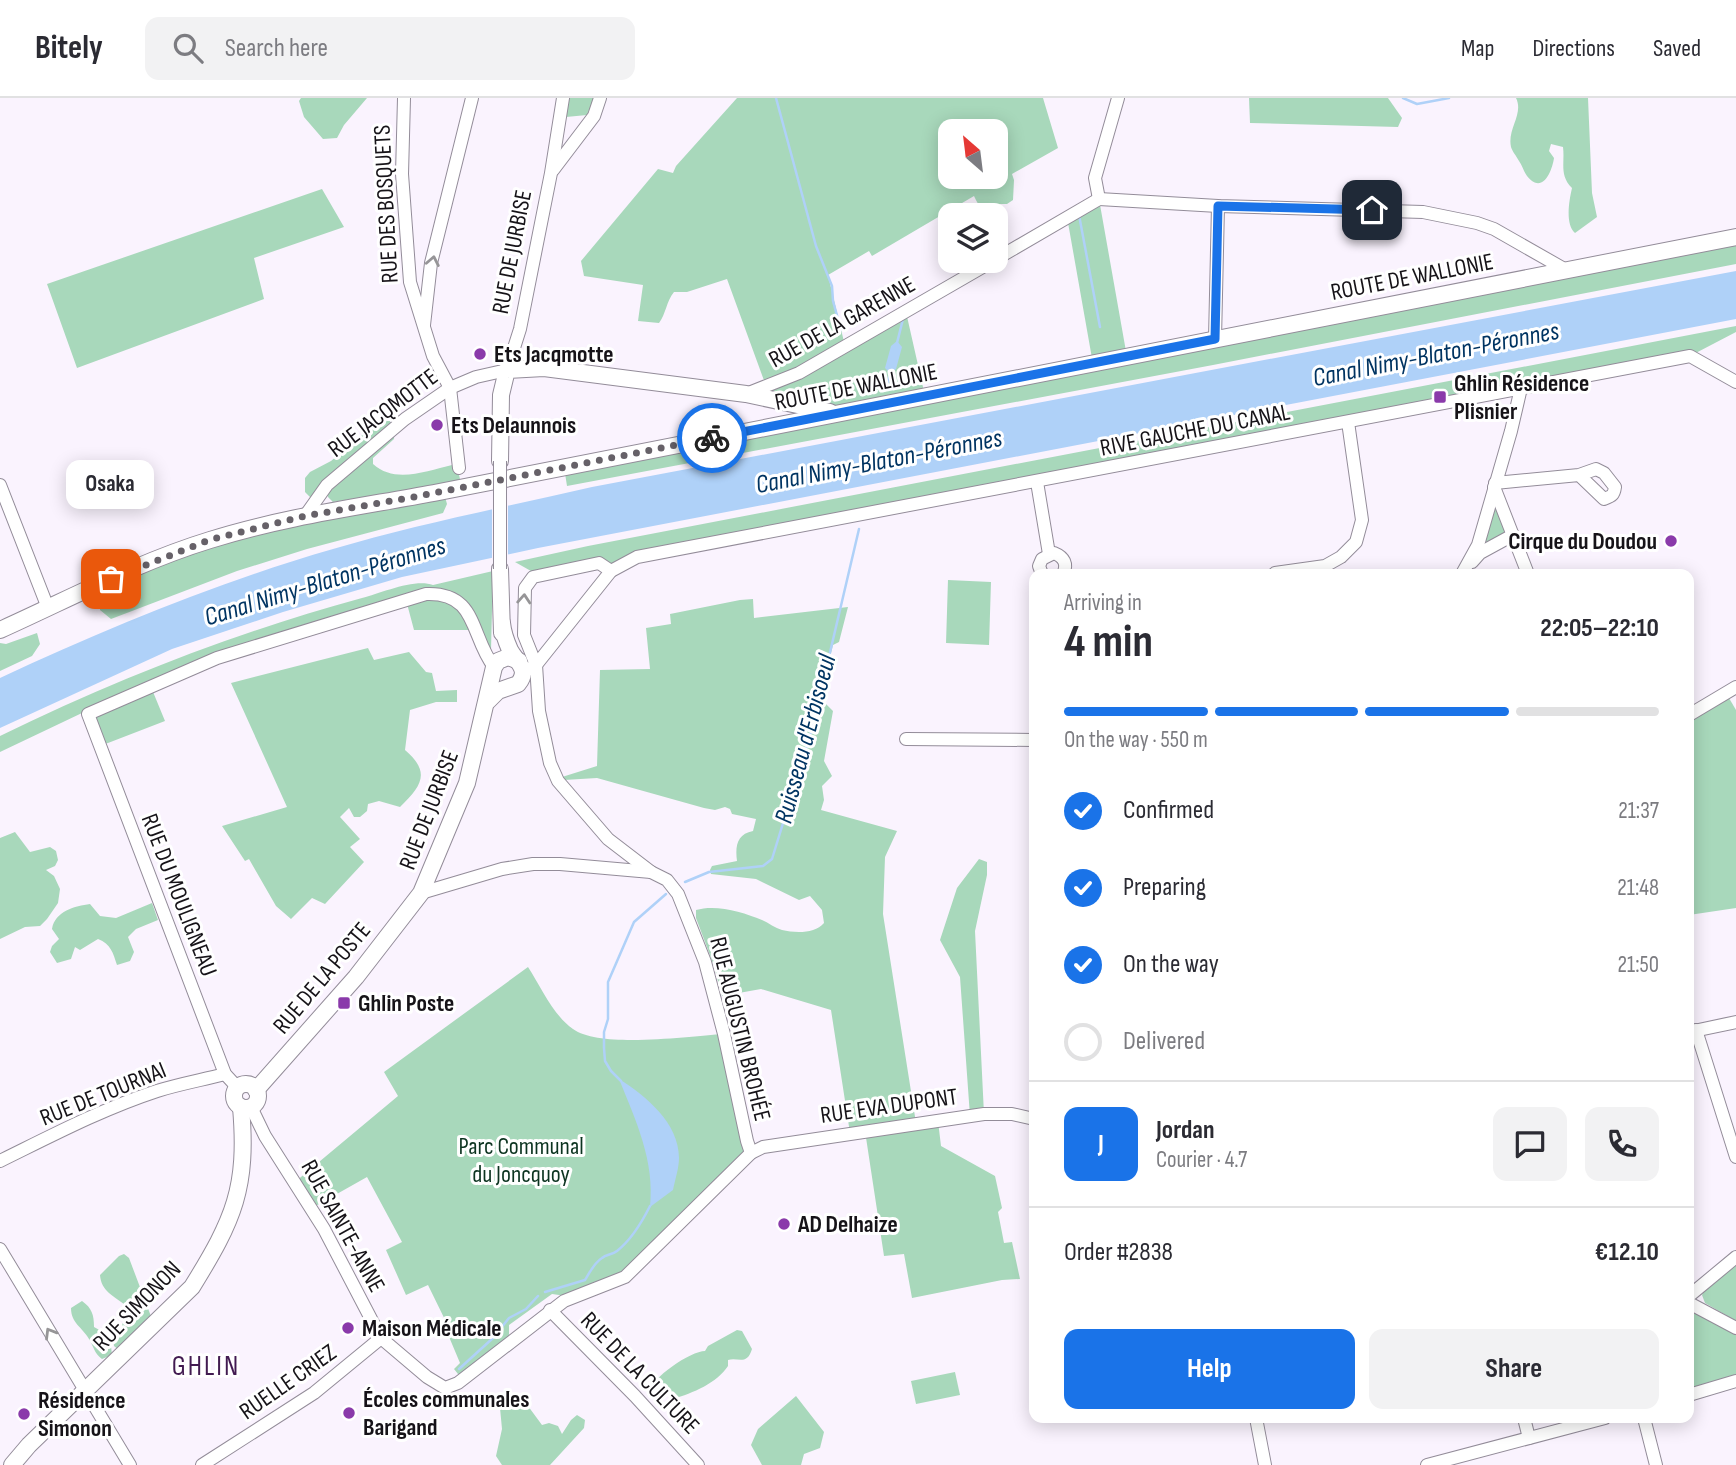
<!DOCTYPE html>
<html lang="en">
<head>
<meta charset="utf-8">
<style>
	:root { --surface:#fff; --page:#f2f2f3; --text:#2b2b33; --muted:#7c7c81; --line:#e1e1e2; --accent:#1a73e8 }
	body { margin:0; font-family:"Sofia Sans Condensed",sans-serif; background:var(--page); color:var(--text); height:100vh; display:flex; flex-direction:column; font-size:26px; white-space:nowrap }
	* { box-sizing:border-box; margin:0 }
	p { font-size:23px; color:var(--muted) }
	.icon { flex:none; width:38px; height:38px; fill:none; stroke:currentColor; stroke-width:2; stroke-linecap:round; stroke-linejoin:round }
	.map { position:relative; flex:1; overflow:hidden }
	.panel { position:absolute; left:1029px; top:471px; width:665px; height:854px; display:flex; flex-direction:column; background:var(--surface); border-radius:14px; box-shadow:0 4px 18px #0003 }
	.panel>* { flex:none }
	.needle { width:46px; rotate:332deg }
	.buttons { position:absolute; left:938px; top:21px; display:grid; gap:14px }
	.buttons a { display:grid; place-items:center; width:70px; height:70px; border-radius:14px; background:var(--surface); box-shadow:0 4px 18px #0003; font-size:35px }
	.pin { position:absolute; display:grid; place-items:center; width:60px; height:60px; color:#fff; margin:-30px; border-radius:14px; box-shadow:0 4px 10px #0006 }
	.courier { position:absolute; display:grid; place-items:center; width:70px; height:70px; margin:-35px; border:5px solid #1a73e8; border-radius:50%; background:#fff; color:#222; box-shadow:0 2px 9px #0007 }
	.bubble { position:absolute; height:49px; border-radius:14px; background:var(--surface); box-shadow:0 4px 18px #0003; font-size:23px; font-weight:700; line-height:49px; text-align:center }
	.head em { font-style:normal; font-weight:700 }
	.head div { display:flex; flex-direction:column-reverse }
	.head { display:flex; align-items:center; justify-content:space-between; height:119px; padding:0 35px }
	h1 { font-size:46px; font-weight:700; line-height:52px }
	.bar { display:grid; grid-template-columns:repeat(4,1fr); gap:10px 7px; align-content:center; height:84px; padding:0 35px }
	.bar i { height:9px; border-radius:5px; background:var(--line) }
	.bar .selected { background:var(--accent) }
	.bar p { grid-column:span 4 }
	.line { display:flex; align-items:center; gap:18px; padding:0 35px; border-top:2px solid var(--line) }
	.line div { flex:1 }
	.round { display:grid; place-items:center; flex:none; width:74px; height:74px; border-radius:14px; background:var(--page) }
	ol { padding:0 35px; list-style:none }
	li { display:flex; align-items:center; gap:21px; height:77px }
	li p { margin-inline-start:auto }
	li .icon { padding:7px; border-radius:50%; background:var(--accent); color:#fff; stroke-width:4 }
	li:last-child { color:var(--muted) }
	li i { width:38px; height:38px; border:4px solid var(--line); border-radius:50% }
	.cta { display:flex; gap:14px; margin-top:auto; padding:14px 35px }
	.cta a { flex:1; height:80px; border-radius:14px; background:var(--accent); color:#fff; font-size:28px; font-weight:700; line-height:80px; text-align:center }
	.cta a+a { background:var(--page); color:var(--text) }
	header { display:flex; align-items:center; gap:42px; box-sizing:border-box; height:98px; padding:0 35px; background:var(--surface); border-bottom:2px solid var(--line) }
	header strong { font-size:33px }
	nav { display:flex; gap:38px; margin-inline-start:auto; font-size:24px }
	.search { width:490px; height:63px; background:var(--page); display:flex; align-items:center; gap:18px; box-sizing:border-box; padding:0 24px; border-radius:14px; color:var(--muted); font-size:26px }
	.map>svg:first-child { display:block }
	.green { fill:#a8d8bb; fill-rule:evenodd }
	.water { fill:#afd1f8 }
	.pier { fill:#faf3fe }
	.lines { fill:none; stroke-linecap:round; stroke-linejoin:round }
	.stream { stroke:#afd1f8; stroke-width:2.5 }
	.street-casing { stroke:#938c99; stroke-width:14 }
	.secondary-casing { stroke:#938c99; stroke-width:18 }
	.street { stroke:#fff; stroke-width:12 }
	.secondary { stroke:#fff; stroke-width:16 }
	.street-bridge-casing { stroke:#938c99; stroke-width:14; stroke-linecap:butt }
	.street-bridge { stroke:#fff; stroke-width:12 }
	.oneway { stroke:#969597 }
	.done { stroke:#666168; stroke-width:7; stroke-dasharray:0 12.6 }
	.route { stroke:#1a73e8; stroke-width:9 }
	.poi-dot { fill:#8a3aaa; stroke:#fff; stroke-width:2.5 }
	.labels { text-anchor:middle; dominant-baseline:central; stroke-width:6; stroke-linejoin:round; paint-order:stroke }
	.street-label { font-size:24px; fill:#161318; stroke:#fff }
	.poi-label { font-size:24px; font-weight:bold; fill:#161318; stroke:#fff; text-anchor:start }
	.park-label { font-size:24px; fill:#0c3420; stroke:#fff }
	.water-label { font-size:26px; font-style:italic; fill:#003462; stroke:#fff }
	.quarter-label { font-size:28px; letter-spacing:2px; fill:#421b51; stroke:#fff }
</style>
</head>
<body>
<header>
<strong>Bitely</strong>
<div class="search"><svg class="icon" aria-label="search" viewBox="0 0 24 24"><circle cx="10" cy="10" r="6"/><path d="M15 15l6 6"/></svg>Search here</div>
<nav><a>Map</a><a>Directions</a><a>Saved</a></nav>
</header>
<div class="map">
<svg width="1736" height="1367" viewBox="0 0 1736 1367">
	<rect width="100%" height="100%" fill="#faf3fe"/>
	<g class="green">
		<polygon points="301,0 367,0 344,27 337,40 323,41 304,19 299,3"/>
		<polygon points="569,0 594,0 587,17 566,19"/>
		<path d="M 737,0 L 1043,0 L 1058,50 L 1012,76 L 1014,82 L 1013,102 L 1007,106 L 1000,106 L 994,114 C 982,115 979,108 974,98 L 872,158 L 869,153 L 828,177 L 845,248 L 906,214 L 925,298 L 1093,266 L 1067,119 L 1099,101 L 1127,259 L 1736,147 L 1736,166 L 1213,267 L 567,388 L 564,369 L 834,316 L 748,296 L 766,288 L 727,181 L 687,194 L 674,194 C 666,204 666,216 659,225 L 638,223 L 643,187 L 584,178 L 581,163 L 658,71 L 673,75 L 676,68 ZM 950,33 L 996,33 L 996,79 L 950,79 Z"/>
		<polygon points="1249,0 1388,0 1402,20 1398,29 1250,25"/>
		<path d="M 1516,0 L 1588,0 L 1592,95 L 1597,119 L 1575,135 C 1565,126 1569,103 1572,90 C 1559,77 1565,65 1563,49 L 1551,46 L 1549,53 L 1554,60 C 1552,74 1542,97 1527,78 C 1524,74 1522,67 1519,63 C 1517,59 1512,53 1511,49 C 1507,31 1524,16 1516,0 Z"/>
		<polygon points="322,91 344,129 254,160 264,201 77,270 47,186"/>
		<polygon points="1736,228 1736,234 1690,258 619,467 604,467 538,477 515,464 588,448"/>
		<path d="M 387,320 L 395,329 L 394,341 L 373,360 L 373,366 C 395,386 426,373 452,367 L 457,369 L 460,381 L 451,385 L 333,404 L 328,399 L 327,388 L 315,404 L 305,394 L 305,380 L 310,374 L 331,363 L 379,323 Z"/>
		<polygon points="1491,398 1513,437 1485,453 1478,447"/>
		<polygon points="445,399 447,406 443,415 307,451 237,473 111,521 100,512 100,498 112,481 189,449"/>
		<path d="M 493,473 L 491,552 L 483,552 L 476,532 L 414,532 L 406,502 L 151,589 L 165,623 L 108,645 L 100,647 L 88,616 L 82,615 L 0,654 L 0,638 C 119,580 234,535 362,500 C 381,495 415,480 433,487 Z"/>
		<polygon points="948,482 991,484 989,547 946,545"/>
		<path d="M 753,501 L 754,520 L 848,509 L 839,544 L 833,547 L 820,600 L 833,613 L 824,663 L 832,678 L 822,688 L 824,702 L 821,712 L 897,733 L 885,759 L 883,816 L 916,1025 L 938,1023 L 941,1048 L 995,1078 L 1002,1110 L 998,1114 L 1004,1145 L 1012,1144 L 1020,1181 L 1002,1182 L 912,1200 L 904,1156 L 884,1158 L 865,1033 L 850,1035 L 831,912 L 761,891 L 722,898 L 714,868 L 696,820 L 696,812 C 716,806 743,814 762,822 C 769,825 775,830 782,832 C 795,835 815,836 824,825 L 822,812 L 810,798 L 799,802 L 756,781 L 711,776 L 710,772 L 712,768 L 737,763 C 735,748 737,736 753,733 L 756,721 L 732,716 L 730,711 L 725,709 L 715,712 L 704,710 L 597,680 L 564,682 L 562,679 L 597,668 L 600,572 L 650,571 L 646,530 L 671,526 L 670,516 L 740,502 Z"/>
		<polygon points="37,535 40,546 32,558 0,573 0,545 6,546"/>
		<path d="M 368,550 L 374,562 L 409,554 L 426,574 L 432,575 L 436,593 L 457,592 L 457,604 L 436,604 L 410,612 L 405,652 C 431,674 422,688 400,709 L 379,703 L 368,706 L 367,713 L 360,719 L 354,719 L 349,710 L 340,719 L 360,741 L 350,749 L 364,764 L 325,806 L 312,800 L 291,821 L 276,808 L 249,761 L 245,763 L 222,728 L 287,709 L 231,585 Z"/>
		<polygon points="1726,595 1736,612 1736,810 1689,817 1689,617"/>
		<polygon points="15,734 30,754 50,749 56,753 58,762 55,768 46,772 54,778 60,791 58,805 47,821 40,828 25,829 0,841 0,740"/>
		<polygon points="979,761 987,764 987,777 975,833 984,1016 970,1018 960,879 940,842 957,790"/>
		<path d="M 152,805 L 158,822 L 136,831 L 128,839 L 134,854 L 130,863 L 117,867 C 113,855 111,846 98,841 L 80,852 L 75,849 L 71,861 L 57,865 L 50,854 L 52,848 L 59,841 L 52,831 C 55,813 75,808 90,806 L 100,818 L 116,820 Z"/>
		<path d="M 528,869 C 541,889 553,917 573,931 C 601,951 689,938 724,936 L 751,1055 L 638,1168 L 573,1199 L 552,1196 L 509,1227 L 509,1244 L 462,1281 L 454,1271 L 460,1265 L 447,1234 L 450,1232 L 428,1187 L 406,1197 L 386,1152 L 402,1144 L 367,1079 L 312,1110 L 295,1084 L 398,998 L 384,974 Z"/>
		<path d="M 124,1156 L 129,1160 L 152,1221 L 119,1252 L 114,1248 L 113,1239 C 121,1228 129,1221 125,1207 C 114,1198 101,1193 100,1177 L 119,1158 Z"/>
		<polygon points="1736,1166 1736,1223 1705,1205 1702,1197 1705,1192"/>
		<path d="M 82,1203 C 92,1210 94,1217 94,1229 L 103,1234 L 102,1245 L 111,1248 L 112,1257 L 102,1261 C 94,1255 94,1249 89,1241 C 82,1229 71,1225 71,1210 Z"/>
		<polygon points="1696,1215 1736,1235 1736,1278 1695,1290 1689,1288 1689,1219"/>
		<path d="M 737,1232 L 742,1233 L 752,1251 C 747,1268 738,1259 728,1262 L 728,1268 C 717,1285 693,1295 673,1301 L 666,1291 L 656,1298 L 650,1295 C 650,1280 691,1253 705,1253 L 708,1248 Z"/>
		<polygon points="955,1274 960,1297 916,1306 911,1283"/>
		<polygon points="796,1298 824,1334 820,1350 804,1356 801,1367 762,1367 751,1347 758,1331"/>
		<polygon points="516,1304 528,1308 542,1327 549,1325 558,1328 562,1336 571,1322 577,1317 585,1322 584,1330 550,1367 502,1367 496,1358 502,1331 500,1310 506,1305"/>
	</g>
	<g class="water">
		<path d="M 1736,173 L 1736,221 L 538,450 L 402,479 L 283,514 L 172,551 L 0,630 L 0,580 C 107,530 219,484 333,451 C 418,426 505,409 592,389 Z"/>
		<polygon points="897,243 902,249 896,271 890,275 885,270 891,248"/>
		<path d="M 619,981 C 646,998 679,1025 679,1060 C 679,1070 675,1082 673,1092 L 650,1109 C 655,1063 636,1023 619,981 Z"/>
	</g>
	<polygon class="pier" points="508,404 508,460 492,464 492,408"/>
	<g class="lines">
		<g class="stream">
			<polyline points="776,0 816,148 832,188 833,203 841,232"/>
			<polyline points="1403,0 1417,6 1449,0"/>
			<polyline points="1079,117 1100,229"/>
			<polyline points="897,245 903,221"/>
			<polyline points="887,289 890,275"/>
			<polyline points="685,784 709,774 763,768 772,761 812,631 859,431"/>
			<polyline points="621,983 611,973 605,963 604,950 604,934 608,921 608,884 634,824 666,796"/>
			<path d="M 545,1194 L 585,1182 C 590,1174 594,1165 602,1160 C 606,1156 612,1157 617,1153 C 631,1142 642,1124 650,1108"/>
			<polyline points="459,1271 493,1240 509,1220 526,1211 538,1198"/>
		</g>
		<g class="street-casing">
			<g id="street">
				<polyline points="404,0 402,76 410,184 433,258 450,290 459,370"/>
				<polyline points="553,72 594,18 600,0"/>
				<polyline points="1099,101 1218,108 1423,114 1477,125 1494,131 1566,172"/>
				<polyline points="1099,101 1095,80 1118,0"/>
				<polyline points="996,161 1099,101"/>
				<polyline points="424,227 431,165 472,0"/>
				<polyline points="1215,241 1218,108"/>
				<polyline points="746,296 799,275 993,163"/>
				<polyline points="1037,384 1049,456"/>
				<path d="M 1495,385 L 1579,377 L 1596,371 L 1604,375 L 1615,389 C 1614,397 1612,398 1604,401 L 1579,377"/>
				<polyline points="0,387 48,510"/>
				<polyline points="1494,389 1528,476"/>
				<polyline points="305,418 327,387 405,321 450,290 476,279 507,272 520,231 551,75 563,0"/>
				<polyline points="1472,464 1480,455 1513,437"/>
				<polyline points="611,473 599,465 533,479 525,490 524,537 536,567 539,613 550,665 558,683 608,741 651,774"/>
				<polyline points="1275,475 1325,468 1341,459 1356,444 1362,422 1348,324"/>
				<path d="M 1042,476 L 1039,468 L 1042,461 L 1054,455 C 1064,459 1068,466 1063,476"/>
				<polyline points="1462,476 1478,447 1511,333 1521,290"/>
				<polyline points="524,574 536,567 611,473 637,459 1690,258 1736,284"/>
				<polyline points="1689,617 1736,589"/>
				<polyline points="906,641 1034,642"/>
				<polyline points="421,795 502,771 533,766 560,766 651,774 667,782 678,796 705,864 724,936 747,1043 751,1055"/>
				<polyline points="1696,932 1736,1059"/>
				<polyline points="1689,934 1736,924"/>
				<path d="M 237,989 L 225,976 L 88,616 L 217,560 L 426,496 C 478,494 470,538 494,569"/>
				<polyline points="251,1009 265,1038 324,1131 381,1240 427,1279 445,1290 458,1285 564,1203 625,1179 751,1055 763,1049 984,1016 1012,1016 1034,1021"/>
				<path d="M 0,1063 C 51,1038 102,1011 157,993 C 179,986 202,982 225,976"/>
				<polyline points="0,1151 130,1367"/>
				<polyline points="1689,1198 1736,1159"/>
				<polyline points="1689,1205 1736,1230"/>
				<polyline points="550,1212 635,1298 698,1367"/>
				<polyline points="1689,1297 1736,1283"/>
				<polyline points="1256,1320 1265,1367"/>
				<polyline points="1524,1320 1529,1340"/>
				<polyline points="1644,1320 1656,1367"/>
				<polyline points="202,1367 314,1295 381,1240"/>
				<polyline points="1427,1367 1605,1320"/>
			</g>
		</g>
		<g class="secondary-casing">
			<g id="secondary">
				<polyline points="500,363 501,297 507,272 544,270 746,296 830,314"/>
				<polyline points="500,471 502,535"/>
				<path d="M 0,532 C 69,501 138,464 210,442 C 283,419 359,409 434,395 L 1736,139"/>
				<path d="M 488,603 L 498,593 L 518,586 C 530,571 517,565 510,552 C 506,543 503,535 502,525"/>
				<circle cx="246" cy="998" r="12"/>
				<polyline points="256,992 356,879 421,795 467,685 494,569 498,563 508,559 519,563"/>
				<path d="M 12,1367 L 29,1347 L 192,1189 C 234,1121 248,1090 241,1009"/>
			</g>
		</g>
		<use href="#street" class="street"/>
		<use href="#secondary" class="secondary"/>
		<g class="street-bridge-casing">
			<polyline id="street-bridge" points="500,471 500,363"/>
		</g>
		<use href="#street-bridge" class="street-bridge"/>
	</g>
	<defs><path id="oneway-chevron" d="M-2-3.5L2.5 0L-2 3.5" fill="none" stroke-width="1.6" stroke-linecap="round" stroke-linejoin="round" transform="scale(1.75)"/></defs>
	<g class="oneway">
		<use href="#oneway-chevron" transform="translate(433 163) rotate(-79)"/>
		<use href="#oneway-chevron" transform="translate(524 501) rotate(-86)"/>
		<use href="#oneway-chevron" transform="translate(50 1235) rotate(-121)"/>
	</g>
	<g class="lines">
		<polyline class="done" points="111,481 209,442 305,418 414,399 712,340"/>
		<polyline class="route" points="712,340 1215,241 1218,108 1372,112"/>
	</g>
	<g class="poi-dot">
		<circle cx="480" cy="256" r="7"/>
		<rect x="1433" y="292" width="14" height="14" rx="3.5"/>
		<circle cx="437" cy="327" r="7"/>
		<circle cx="1671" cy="443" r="7"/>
		<rect x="337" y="898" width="14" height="14" rx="3.5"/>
		<circle cx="784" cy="1126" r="7"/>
		<circle cx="348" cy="1230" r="7"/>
		<circle cx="349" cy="1315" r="7"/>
		<circle cx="24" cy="1316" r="7"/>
	</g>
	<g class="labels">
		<g class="street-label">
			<text transform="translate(386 106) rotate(-93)">RUE DES BOSQUETS</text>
			<text transform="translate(512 154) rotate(-79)">RUE DE JURBISE</text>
			<text transform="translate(1412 179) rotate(-11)">ROUTE DE WALLONIE</text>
			<text transform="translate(842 224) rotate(-29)">RUE DE LA GARENNE</text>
			<text transform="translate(856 289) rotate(-11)">ROUTE DE WALLONIE</text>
			<text transform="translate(383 315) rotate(-37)">RUE JACQMOTTE</text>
			<text transform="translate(1195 332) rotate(-11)">RIVE GAUCHE DU CANAL</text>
			<text transform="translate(429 712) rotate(-69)">RUE DE JURBISE</text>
			<text transform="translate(179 797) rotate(69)">RUE DU MOULIGNEAU</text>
			<text transform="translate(322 880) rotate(-50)">RUE DE LA POSTE</text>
			<text transform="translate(740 931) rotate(76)">RUE AUGUSTIN BROHÉE</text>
			<text transform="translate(103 996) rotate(-22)">RUE DE TOURNAI</text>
			<text transform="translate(889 1008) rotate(-8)">RUE EVA DUPONT</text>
			<text transform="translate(343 1128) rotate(61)">RUE SAINTE-ANNE</text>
			<text transform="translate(137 1208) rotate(-46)">RUE SIMONON</text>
			<text transform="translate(640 1275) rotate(46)">RUE DE LA CULTURE</text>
			<text transform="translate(288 1284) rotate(-35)">RUELLE CRIEZ</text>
		</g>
		<g class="poi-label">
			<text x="494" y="256">Ets Jacqmotte</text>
			<text x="1454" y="285">Ghlin Résidence<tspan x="1454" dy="28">Plisnier</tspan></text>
			<text x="451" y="327">Ets Delaunnois</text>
			<text x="1657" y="443" text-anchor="end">Cirque du Doudou</text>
			<text x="358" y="905">Ghlin Poste</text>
			<text x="798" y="1126">AD Delhaize</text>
			<text x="362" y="1230">Maison Médicale</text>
			<text x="363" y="1301">Écoles communales<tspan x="363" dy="28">Barigand</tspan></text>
			<text x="38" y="1302">Résidence<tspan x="38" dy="28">Simonon</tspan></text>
		</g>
		<g class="park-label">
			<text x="521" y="1048">Parc Communal<tspan x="521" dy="28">du Joncquoy</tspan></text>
		</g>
		<g class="water-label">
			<text transform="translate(1436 257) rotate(-11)">Canal Nimy-Blaton-Péronnes</text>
			<text transform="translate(879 364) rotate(-11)">Canal Nimy-Blaton-Péronnes</text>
			<text transform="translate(325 484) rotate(-17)">Canal Nimy-Blaton-Péronnes</text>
			<text transform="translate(806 641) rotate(-75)">Ruisseau d'Erbisoeul</text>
		</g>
		<g class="quarter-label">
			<text x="206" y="1268">GHLIN</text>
		</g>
	</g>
</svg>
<div class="buttons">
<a><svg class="needle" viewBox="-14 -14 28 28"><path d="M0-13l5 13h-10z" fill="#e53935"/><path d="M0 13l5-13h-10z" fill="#7c7c81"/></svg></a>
<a><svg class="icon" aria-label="layers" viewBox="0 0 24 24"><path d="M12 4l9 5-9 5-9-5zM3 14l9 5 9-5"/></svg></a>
</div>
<div class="pin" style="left:111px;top:481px;background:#ea580c"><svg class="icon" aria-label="bag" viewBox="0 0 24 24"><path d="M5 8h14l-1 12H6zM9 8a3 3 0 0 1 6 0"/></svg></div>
<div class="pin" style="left:1372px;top:112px;background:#1f2937"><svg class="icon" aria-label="home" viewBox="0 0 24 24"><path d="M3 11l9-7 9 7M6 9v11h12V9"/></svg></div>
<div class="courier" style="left:712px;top:340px"><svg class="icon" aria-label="bike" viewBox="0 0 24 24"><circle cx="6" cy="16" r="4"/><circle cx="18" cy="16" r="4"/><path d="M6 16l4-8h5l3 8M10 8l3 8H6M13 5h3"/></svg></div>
<div class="bubble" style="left:66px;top:362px;width:88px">Osaka</div>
<section class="panel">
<div class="head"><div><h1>4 min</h1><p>Arriving in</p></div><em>22:05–22:10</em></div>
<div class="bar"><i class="selected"></i><i class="selected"></i><i class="selected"></i><i></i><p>On the way · 550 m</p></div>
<ol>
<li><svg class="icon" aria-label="check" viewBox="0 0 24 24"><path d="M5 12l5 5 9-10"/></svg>Confirmed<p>21:37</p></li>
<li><svg class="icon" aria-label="check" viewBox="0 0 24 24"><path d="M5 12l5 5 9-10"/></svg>Preparing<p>21:48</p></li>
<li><svg class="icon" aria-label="check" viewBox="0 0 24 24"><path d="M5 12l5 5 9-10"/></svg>On the way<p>21:50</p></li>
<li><i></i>Delivered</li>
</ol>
<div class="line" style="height:126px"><b class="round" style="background:var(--accent);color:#fff">J</b><div><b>Jordan</b><p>Courier · 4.7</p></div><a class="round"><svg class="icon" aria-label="chat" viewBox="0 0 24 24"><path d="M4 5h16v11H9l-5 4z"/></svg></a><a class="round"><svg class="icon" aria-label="phone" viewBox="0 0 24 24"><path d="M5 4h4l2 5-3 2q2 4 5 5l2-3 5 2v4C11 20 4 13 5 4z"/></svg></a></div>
<div class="line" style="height:91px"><div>Order #2838</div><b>€12.10</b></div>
<div class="cta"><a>Help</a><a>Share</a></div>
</section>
</div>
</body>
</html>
